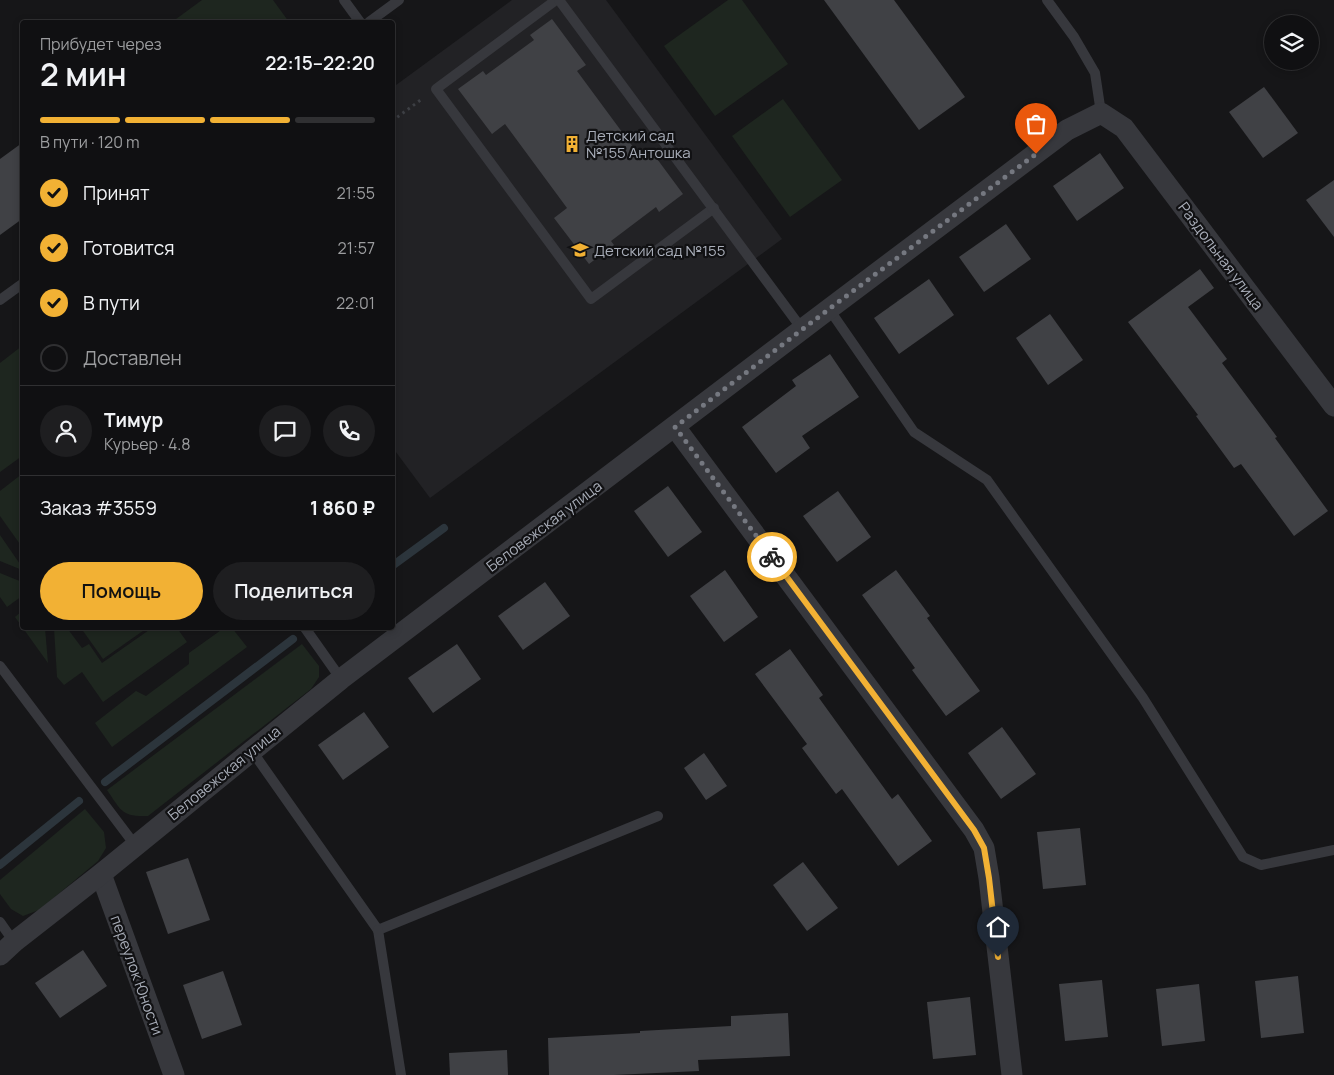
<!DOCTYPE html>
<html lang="ru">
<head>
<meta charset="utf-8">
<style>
	:root { --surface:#101012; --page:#1e1e20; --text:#f1f3f6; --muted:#9c9d9f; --line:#303032; --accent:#f2b134 }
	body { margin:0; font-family:Manrope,sans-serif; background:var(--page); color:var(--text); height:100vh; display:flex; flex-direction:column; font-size:19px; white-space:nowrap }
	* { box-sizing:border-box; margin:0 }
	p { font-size:16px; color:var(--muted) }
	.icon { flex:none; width:28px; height:28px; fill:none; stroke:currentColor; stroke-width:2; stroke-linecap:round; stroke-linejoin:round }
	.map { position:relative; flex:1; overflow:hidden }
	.sheet { position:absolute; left:20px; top:20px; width:375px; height:610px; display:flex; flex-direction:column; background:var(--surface); border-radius:5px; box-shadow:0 2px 8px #0003,0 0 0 1px var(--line) }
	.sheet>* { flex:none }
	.fabs { position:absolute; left:1264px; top:15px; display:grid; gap:10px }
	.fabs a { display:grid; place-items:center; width:55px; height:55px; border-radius:50%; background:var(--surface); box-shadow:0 2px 8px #0003,0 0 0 1px var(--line); font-size:25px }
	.pin { position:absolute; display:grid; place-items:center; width:42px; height:42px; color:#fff; margin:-51px -21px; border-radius:50% 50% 50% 0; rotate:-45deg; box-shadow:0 0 5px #0007 }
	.pin .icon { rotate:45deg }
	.courier { position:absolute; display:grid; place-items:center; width:50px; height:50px; margin:-25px; border:4px solid #f2b134; border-radius:50%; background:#fff; color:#222; box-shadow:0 1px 6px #0007 }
	.head em { font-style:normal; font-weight:600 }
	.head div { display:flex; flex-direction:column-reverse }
	.head { display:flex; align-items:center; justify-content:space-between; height:85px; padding:0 20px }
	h1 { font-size:32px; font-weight:600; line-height:38px }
	.bar { display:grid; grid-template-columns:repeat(4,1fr); gap:8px 5px; align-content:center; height:60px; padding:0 20px }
	.bar i { height:6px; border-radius:4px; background:var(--line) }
	.bar .active { background:var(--accent) }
	.bar p { grid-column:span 4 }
	.line { display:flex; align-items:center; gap:12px; padding:0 20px; border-top:1px solid var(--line) }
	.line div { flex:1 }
	.round { display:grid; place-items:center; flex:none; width:52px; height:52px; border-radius:26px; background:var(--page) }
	ol { padding:0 20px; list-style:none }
	li { display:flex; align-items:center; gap:15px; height:55px }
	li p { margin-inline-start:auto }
	li .icon { padding:5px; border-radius:50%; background:var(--accent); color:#111; stroke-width:4 }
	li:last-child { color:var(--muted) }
	li i { width:28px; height:28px; border:2px solid var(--line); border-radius:50% }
	.primary-button { display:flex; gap:10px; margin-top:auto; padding:10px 20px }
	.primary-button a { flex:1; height:58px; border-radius:30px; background:var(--accent); color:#111; font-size:20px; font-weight:600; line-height:58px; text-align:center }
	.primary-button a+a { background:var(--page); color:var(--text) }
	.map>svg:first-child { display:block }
	.built { fill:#222225 }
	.green { fill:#1e261f }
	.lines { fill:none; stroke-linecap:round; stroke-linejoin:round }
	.stream { stroke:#2c353c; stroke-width:8 }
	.building { fill:#404145 }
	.path { stroke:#3d3f44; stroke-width:3; stroke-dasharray:2.5 4; stroke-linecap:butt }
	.service { stroke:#37383d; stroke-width:10 }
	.minor { stroke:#37383d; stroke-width:21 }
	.done { stroke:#757880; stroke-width:5; stroke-dasharray:0 9 }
	.route { stroke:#f2b134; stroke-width:6 }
	.labels { text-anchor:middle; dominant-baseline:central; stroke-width:4.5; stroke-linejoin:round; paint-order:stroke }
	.poi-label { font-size:15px; fill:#a8adb8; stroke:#111113; text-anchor:start }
	.street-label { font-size:15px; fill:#a8adb8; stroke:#111113 }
</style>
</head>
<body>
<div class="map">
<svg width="1334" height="1075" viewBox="0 0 1334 1075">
	<rect width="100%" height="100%" fill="#161618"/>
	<polygon class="built" points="512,0 606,0 782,239 430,498 393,448 392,88"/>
	<g class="green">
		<polygon points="202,0 273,0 289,22 172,22"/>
		<polygon points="728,0 742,0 788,64 715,116 664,46"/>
		<polygon points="783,99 842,180 790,217 732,136"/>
		<polygon points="22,346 22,456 0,472 0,363"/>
		<polygon points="22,474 22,547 0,516 0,491"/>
		<polygon points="0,535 22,567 22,570 0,561"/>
		<polygon points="0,573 22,582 22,596 7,607 0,597"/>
		<polygon points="22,611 22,628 45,628 48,663 15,617"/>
		<polygon points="54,628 67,628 82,648 89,644 102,663 152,628 177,628 187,642 103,702 82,672 64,685 57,677"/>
		<polygon points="81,628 147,628 103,659"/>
		<polygon points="224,628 232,628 247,647 112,747 95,723 136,691 146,696 189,664 189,653"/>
		<path d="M 302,644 L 319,666 L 319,677 L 311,689 L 148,816 C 121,817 121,810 107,790 Z"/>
		<polygon points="85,809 104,832 106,848 98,861 39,910 23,916 11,909 0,894 0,880"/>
	</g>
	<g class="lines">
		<g class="stream">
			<polyline points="392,566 444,528"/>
			<polyline points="105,782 293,639"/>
			<polyline points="0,865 79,801"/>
		</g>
	</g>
	<g class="building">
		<polygon points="824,0 894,0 965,97 919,130"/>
		<polygon points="552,19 586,65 577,71 639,155 649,148 683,194 659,212 656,207 611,241 614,245 589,264 554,218 567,208 505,124 492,134 458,89 483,71 486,75 534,40 530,35"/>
		<polygon points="1264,87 1298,133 1263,158 1229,112"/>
		<polygon points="22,143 22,219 0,235 0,159"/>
		<polygon points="1100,153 1124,188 1077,221 1053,186"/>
		<polygon points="1334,180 1334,237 1306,200"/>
		<polygon points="1006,224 1031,259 984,292 959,257"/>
		<polygon points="1200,269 1214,288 1188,307 1227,359 1222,363 1277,437 1275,438 1328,511 1294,536 1241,464 1234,468 1196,416 1198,415 1128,322"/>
		<polygon points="929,279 954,315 899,354 874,318"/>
		<polygon points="1050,314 1083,360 1048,385 1016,338"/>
		<polygon points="830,354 859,397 802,436 810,448 776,473 742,427 796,386 792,380"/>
		<polygon points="668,486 702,532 668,557 634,511"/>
		<polygon points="838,491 871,537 837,562 803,516"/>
		<polygon points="725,570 758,617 724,642 690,596"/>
		<polygon points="896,570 930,616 927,618 980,691 946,716 912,670 915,668 862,595"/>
		<polygon points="545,582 570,616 523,650 498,616"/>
		<polygon points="457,644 481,679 433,713 408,678"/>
		<polygon points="790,649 823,695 819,698 892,799 898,794 932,841 898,866 842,789 836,794 802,748 807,744 755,674"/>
		<polygon points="364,712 389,747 343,780 318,745"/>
		<polygon points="1002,727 1036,774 1001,799 968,753"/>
		<polygon points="704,753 727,786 706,800 684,768"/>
		<polygon points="1080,828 1086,885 1043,889 1037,832"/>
		<polygon points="188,858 210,920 168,934 146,872"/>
		<polygon points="803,862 838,908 807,931 773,885"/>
		<polygon points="83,950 107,986 60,1018 35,983"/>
		<polygon points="223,971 242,1025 202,1039 183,985"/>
		<polygon points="1298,976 1304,1033 1261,1038 1255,981"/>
		<polygon points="1102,980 1108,1037 1065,1041 1059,984"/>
		<polygon points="1199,984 1205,1041 1162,1046 1156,989"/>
		<polygon points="970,997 976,1055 933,1059 927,1002"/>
		<polygon points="788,1013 790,1056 698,1060 699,1071 614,1075 549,1075 548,1038 640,1033 640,1031 731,1026 731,1016"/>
		<polygon points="507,1050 508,1075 450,1075 449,1053"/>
	</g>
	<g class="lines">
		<polyline class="path" points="392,121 422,99"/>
		<g class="service">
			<polyline points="344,0 360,22"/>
			<polyline points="556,0 436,89 591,299 714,208"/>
			<polyline points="559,0 802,329"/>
			<polyline points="1047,0 1074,37 1095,73 1101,113"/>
			<polyline points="369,22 399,0"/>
			<polyline points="0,300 22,284"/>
			<polyline points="829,309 914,432 987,480 1143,698 1243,857 1261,865 1334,850"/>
			<polyline points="305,628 341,679"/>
			<polyline points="0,666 135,845"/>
			<polyline points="252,751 378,930 658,816"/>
			<polyline points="0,922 14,942"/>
			<polyline points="378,930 401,1075"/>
		</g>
		<g class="minor">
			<polyline points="675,427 974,830 984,848 989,878 1012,1075"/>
			<polyline points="101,874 174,1075"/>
			<polyline points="0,955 14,942 101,874 252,751 341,679 829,309 1067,130 1101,113 1124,128 1334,406"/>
		</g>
	</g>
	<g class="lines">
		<polyline class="done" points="772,557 675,427 829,309 1036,154"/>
		<polyline class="route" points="772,557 974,830 984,848 989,878 998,957"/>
	</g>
	<defs>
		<g id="building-bare" transform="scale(1.35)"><path d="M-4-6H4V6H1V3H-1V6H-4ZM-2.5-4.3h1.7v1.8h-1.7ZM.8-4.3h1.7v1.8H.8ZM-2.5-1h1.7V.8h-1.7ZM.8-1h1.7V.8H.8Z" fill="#f2b134" stroke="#111113" stroke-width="2.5" paint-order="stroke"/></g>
		<g id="school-bare" transform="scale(1.35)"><path d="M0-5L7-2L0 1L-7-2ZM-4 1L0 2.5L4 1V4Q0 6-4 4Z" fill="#f2b134" stroke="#111113" stroke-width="2.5" paint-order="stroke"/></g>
	</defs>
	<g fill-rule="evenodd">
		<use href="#building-bare" x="572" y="144"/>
		<use href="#school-bare" x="580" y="250"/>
	</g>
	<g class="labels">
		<g class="poi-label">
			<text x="586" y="135">Детский сад<tspan x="586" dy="17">№155 Антошка</tspan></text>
			<text x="594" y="250">Детский сад №155</text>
		</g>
		<g class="street-label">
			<text transform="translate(1221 256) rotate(53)">Раздольная улица</text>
			<text transform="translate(544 526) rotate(-37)">Беловежская улица</text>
			<text transform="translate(224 773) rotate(-39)">Беловежская улица</text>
			<text transform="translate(137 975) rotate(70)">переулок Юности</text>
		</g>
	</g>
</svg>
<div class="fabs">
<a><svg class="icon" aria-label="layers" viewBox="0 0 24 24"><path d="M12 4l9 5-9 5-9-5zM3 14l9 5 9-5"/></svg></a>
</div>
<div class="pin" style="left:1036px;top:154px;background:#ea580c"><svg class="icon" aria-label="bag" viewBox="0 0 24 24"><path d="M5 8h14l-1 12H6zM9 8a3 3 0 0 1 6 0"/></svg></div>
<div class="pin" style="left:998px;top:957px;background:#1f2937"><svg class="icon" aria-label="home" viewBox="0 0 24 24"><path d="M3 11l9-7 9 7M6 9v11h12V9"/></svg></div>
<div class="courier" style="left:772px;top:557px"><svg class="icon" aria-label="bike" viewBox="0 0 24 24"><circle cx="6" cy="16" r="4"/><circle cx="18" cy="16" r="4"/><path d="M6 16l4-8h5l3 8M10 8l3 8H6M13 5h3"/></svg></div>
<section class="sheet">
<div class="head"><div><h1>2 мин</h1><p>Прибудет через</p></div><em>22:15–22:20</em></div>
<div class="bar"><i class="active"></i><i class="active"></i><i class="active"></i><i></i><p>В пути · 120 m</p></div>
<ol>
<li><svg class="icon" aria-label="check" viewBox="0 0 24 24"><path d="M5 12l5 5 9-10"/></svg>Принят<p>21:55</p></li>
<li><svg class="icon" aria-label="check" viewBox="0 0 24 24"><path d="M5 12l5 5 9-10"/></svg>Готовится<p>21:57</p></li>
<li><svg class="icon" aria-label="check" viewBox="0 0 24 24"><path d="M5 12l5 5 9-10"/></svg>В пути<p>22:01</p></li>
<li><i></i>Доставлен</li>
</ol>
<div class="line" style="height:90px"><a class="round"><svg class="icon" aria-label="person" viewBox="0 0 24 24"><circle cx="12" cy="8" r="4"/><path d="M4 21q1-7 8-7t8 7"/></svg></a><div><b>Тимур</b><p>Курьер · 4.8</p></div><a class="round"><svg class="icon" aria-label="chat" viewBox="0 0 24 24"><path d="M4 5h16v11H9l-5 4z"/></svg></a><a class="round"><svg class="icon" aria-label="phone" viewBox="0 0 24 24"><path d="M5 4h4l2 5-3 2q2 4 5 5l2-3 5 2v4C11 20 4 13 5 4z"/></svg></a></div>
<div class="line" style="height:65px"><div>Заказ #3559</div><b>1 860 ₽</b></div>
<div class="primary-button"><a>Помощь</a><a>Поделиться</a></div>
</section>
</div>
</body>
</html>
